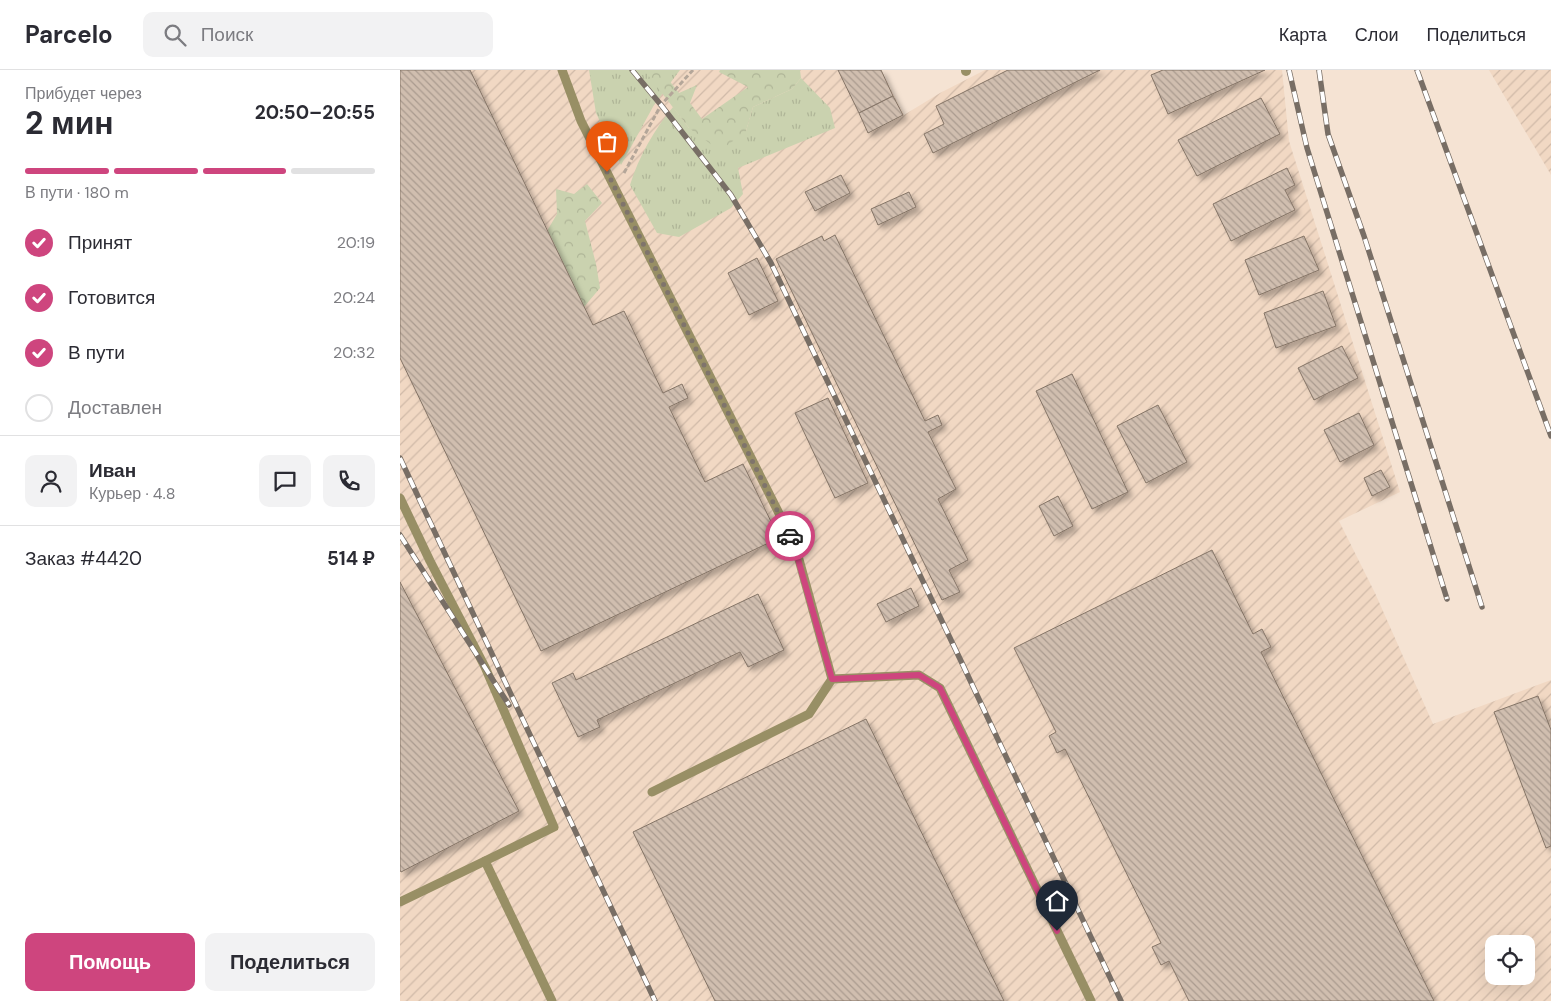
<!DOCTYPE html>
<html lang="ru">
<head>
<meta charset="utf-8">
<style>
	:root { --surface:#fff; --page:#f2f2f3; --text:#2b2b33; --muted:#7c7c81; --line:#e1e1e2; --accent:#ce457e }
	body { margin:0; font-family:"DM Sans",sans-serif; background:var(--page); color:var(--text); height:100vh; display:flex; flex-direction:column; font-size:19px; white-space:nowrap }
	* { box-sizing:border-box; margin:0 }
	p { font-size:16px; color:var(--muted) }
	.icon { flex:none; width:28px; height:28px; fill:none; stroke:currentColor; stroke-width:2; stroke-linecap:round; stroke-linejoin:round }
	.map { position:relative; flex:1; overflow:hidden }
	.side { display:flex; flex-direction:column; background:var(--surface); width:400px }
	.side>* { flex:none }
	.buttons { position:absolute; left:1085px; top:865px; display:grid; gap:10px }
	.buttons a { display:grid; place-items:center; width:50px; height:50px; border-radius:10px; background:var(--surface); box-shadow:0 5px 20px #0002; font-size:25px }
	.pin { position:absolute; display:grid; place-items:center; width:42px; height:42px; color:#fff; margin:-51px -21px; border-radius:50% 50% 50% 0; rotate:-45deg; box-shadow:0 0 5px #0007 }
	.pin .icon { rotate:45deg }
	.courier { position:absolute; display:grid; place-items:center; width:50px; height:50px; margin:-25px; border:4px solid #ce457e; border-radius:50%; background:#fff; color:#222; box-shadow:0 1px 6px #0007 }
	.overview em { font-style:normal; font-weight:700 }
	.overview div { display:flex; flex-direction:column-reverse }
	.overview { display:flex; align-items:center; justify-content:space-between; height:85px; padding:0 25px }
	h1 { font-size:32px; font-weight:700; line-height:38px }
	.bar { display:grid; grid-template-columns:repeat(4,1fr); gap:8px 5px; align-content:center; height:60px; padding:0 25px }
	.bar i { height:6px; border-radius:4px; background:var(--line) }
	.bar .current { background:var(--accent) }
	.bar p { grid-column:span 4 }
	.line { display:flex; align-items:center; gap:12px; padding:0 25px; border-top:1px solid var(--line) }
	.line div { flex:1 }
	.round { display:grid; place-items:center; flex:none; width:52px; height:52px; border-radius:10px; background:var(--page) }
	ol { padding:0 25px; list-style:none }
	li { display:flex; align-items:center; gap:15px; height:55px }
	li p { margin-inline-start:auto }
	li .icon { padding:5px; border-radius:50%; background:var(--accent); color:#fff; stroke-width:4 }
	li:last-child { color:var(--muted) }
	li i { width:28px; height:28px; border:2px solid var(--line); border-radius:50% }
	.cta { display:flex; gap:10px; margin-top:auto; padding:10px 25px }
	.cta a { flex:1; height:58px; border-radius:10px; background:var(--accent); color:#fff; font-size:20px; font-weight:700; line-height:58px; text-align:center }
	.cta a+a { background:var(--page); color:var(--text) }
	header { display:flex; align-items:center; gap:30px; box-sizing:border-box; height:70px; padding:0 25px; background:var(--surface); border-bottom:1px solid var(--line) }
	header strong { font-size:24px }
	nav { display:flex; gap:28px; margin-inline-start:auto; font-size:18px }
	.search { width:350px; height:45px; background:var(--page); display:flex; align-items:center; gap:12px; box-sizing:border-box; padding:0 18px; border-radius:10px; color:var(--muted); font-size:19px }
	main { display:flex; flex:1; min-height:0 }
	.map>svg:first-child { display:block }
	.industrial { fill:url(#industrial-furrows); fill-rule:evenodd }
	.grass { fill:url(#grass-tufts) }
	.forest { fill:url(#forest-crowns) }
	.building { fill:url(#building-back-hatch); stroke:#847466; filter:url(#shadow) }
	.lines { fill:none; stroke-linecap:round; stroke-linejoin:round }
	.path { stroke:#b4a699; stroke-width:3; stroke-dasharray:5 2.5; stroke-linecap:butt }
	.lane { stroke:#988f65; stroke-width:9 }
	.street { stroke:#988f65; stroke-width:10 }
	.rail-casing { stroke:#786e65; stroke-width:5.5 }
	.rail { stroke:#fff; stroke-width:4; stroke-dasharray:11; stroke-linecap:butt }
	.done { stroke:#7f746b; stroke-width:5; stroke-dasharray:0 9 }
	.route { stroke:#ce457e; stroke-width:6 }
</style>
</head>
<body>
<header>
<strong>Parcelo</strong>
<div class="search"><svg class="icon" aria-label="search" viewBox="0 0 24 24"><circle cx="10" cy="10" r="6"/><path d="M15 15l6 6"/></svg>Поиск</div>
<nav><a>Карта</a><a>Слои</a><a>Поделиться</a></nav>
</header>
<main>
<section class="side">
<div class="overview"><div><h1>2 мин</h1><p>Прибудет через</p></div><em>20:50–20:55</em></div>
<div class="bar"><i class="current"></i><i class="current"></i><i class="current"></i><i></i><p>В пути · 180 m</p></div>
<ol>
<li><svg class="icon" aria-label="check" viewBox="0 0 24 24"><path d="M5 12l5 5 9-10"/></svg>Принят<p>20:19</p></li>
<li><svg class="icon" aria-label="check" viewBox="0 0 24 24"><path d="M5 12l5 5 9-10"/></svg>Готовится<p>20:24</p></li>
<li><svg class="icon" aria-label="check" viewBox="0 0 24 24"><path d="M5 12l5 5 9-10"/></svg>В пути<p>20:32</p></li>
<li><i></i>Доставлен</li>
</ol>
<div class="line" style="height:90px"><a class="round"><svg class="icon" aria-label="person" viewBox="0 0 24 24"><circle cx="12" cy="8" r="4"/><path d="M4 21q1-7 8-7t8 7"/></svg></a><div><b>Иван</b><p>Курьер · 4.8</p></div><a class="round"><svg class="icon" aria-label="chat" viewBox="0 0 24 24"><path d="M4 5h16v11H9l-5 4z"/></svg></a><a class="round"><svg class="icon" aria-label="phone" viewBox="0 0 24 24"><path d="M5 4h4l2 5-3 2q2 4 5 5l2-3 5 2v4C11 20 4 13 5 4z"/></svg></a></div>
<div class="line" style="height:65px"><div>Заказ #4420</div><b>514 ₽</b></div>
<div class="cta"><a>Помощь</a><a>Поделиться</a></div>
</section>
<div class="map">
<svg width="1151" height="931" viewBox="0 0 1151 931">
	<defs>
		<pattern id="industrial-furrows" width="10" height="10" patternUnits="userSpaceOnUse" patternTransform="scale(1.25)"><rect width="10" height="10" fill="#f1d8c3"/><path d="M-1 1l2-2M0 10L10 0M9 11l2-2" fill="none" stroke="#d0baa8"/></pattern>
		<pattern id="grass-tufts" width="24" height="20" patternUnits="userSpaceOnUse" patternTransform="scale(1.25)"><rect width="24" height="20" fill="#cad2af"/><path d="M3 7l-1-3M5 7V3M7 7l1-3M15 17l-1-3M17 17v-4M19 17l1-3" fill="none" stroke="#afb597"/></pattern>
		<pattern id="forest-crowns" width="20" height="18" patternUnits="userSpaceOnUse" patternTransform="scale(1.25)"><rect width="20" height="18" fill="#cad2af"/><path d="M2 6a3 3 0 1 1 6 0M12 15a3 3 0 1 1 6 0" fill="none" stroke="#afb597"/></pattern>
		<pattern id="building-back-hatch" width="6" height="6" patternUnits="userSpaceOnUse" patternTransform="scale(1.25)"><rect width="6" height="6" fill="#d0beaf"/><path d="M-1 5l2 2M0 0l6 6M5-1l2 2" fill="none" stroke="#aa9b8f"/></pattern>
		<filter id="shadow"><feDropShadow dx="4.5" dy="4.5" stdDeviation="2.5" flood-color="#0004"/></filter>
	</defs>
	<rect width="100%" height="100%" fill="#f5e3d3"/>
	<g class="industrial">
		<path d="M 0,0 L 481,0 L 504,45 L 540,23 L 585,0 L 882,0 L 889,71 L 1000,422 L 939,451 L 975,523 L 1033,654 L 1151,610 L 1151,931 L 0,931 ZM 1094,874 L 1126,874 L 1126,906 L 1094,906 Z"/>
		<polygon points="1089,0 1151,0 1151,105"/>
	</g>
	<g class="grass">
		<polygon points="189,0 280,0 254,35 221,95 196,43"/>
		<path d="M 401,8 L 430,38 L 435,58 L 338,98 L 343,124 L 331,138 L 279,167 L 257,163 L 230,115 C 239,86 254,60 273,37 L 289,58 L 346,61 L 353,37 L 392,19 Z"/>
	</g>
	<g class="forest">
		<polygon points="244,0 261,0 279,23 297,15 290,33 302,49 348,17 319,2 320,0 400,0 401,8 392,19 353,37 346,61 320,81 289,58"/>
		<polygon points="187,114 202,133 185,151 196,194 200,218 184,237 147,161 157,144 156,119 174,124"/>
	</g>
	<g class="building">
		<polygon points="0,0 70,0 193,255 224,241 263,323 282,314 288,328 269,337 305,412 343,394 379,468 141,581 0,288"/>
		<polygon points="438,0 481,0 493,26 459,43"/>
		<polygon points="608,0 700,0 533,83 524,64 544,54 536,36"/>
		<polygon points="763,0 865,0 768,44 751,5"/>
		<polygon points="493,26 503,45 468,63 459,43"/>
		<polygon points="861,28 880,64 797,106 778,70"/>
		<polygon points="887,98 895,115 885,120 895,140 831,171 813,134"/>
		<polygon points="441,105 450,123 415,141 405,122"/>
		<polygon points="509,122 516,137 478,155 471,139"/>
		<polygon points="435,165 525,351 538,345 542,355 528,362 556,419 538,429 568,490 549,500 560,522 542,530 376,189 422,166 424,171"/>
		<polygon points="904,166 919,200 859,225 845,190"/>
		<polygon points="357,188 378,231 349,245 328,203"/>
		<polygon points="923,221 936,256 876,278 864,243"/>
		<polygon points="942,276 958,308 914,330 898,298"/>
		<polygon points="672,304 728,422 692,439 636,321"/>
		<polygon points="428,328 468,413 435,428 395,343"/>
		<polygon points="758,335 787,392 746,413 717,356"/>
		<polygon points="959,343 974,375 940,392 924,360"/>
		<polygon points="981,400 990,417 972,426 964,408"/>
		<polygon points="658,426 673,456 654,466 639,436"/>
		<polygon points="812,480 853,564 862,559 871,577 861,582 1034,931 789,931 769,891 761,895 752,877 761,873 665,679 657,683 649,666 656,662 614,578"/>
		<polygon points="0,512 119,741 1,802 0,800"/>
		<polygon points="511,518 519,536 486,552 477,534"/>
		<polygon points="358,524 384,580 348,597 340,582 197,650 200,657 178,667 152,613 173,603 176,610"/>
		<polygon points="1138,626 1151,660 1151,776 1146,778 1094,642"/>
		<polygon points="466,649 604,931 315,931 233,762"/>
	</g>
	<g class="lines">
		<polyline class="path" points="224,103 261,35 293,0"/>
		<g class="lane">
			<polyline points="162,0 181,51 395,475 432,609 409,644 252,722"/>
			<polyline points="0,428 30,491 85,597 154,757 85,791 152,931"/>
			<polyline points="432,609 519,605 540,618 691,931"/>
			<polyline points="0,832 85,791"/>
		</g>
		<polyline class="street" points="566,0 566,1"/>
		<g class="rail-casing">
			<g id="rail">
				<polyline points="232,0 261,35 331,125 371,193 561,591 721,931"/>
				<polyline points="889,0 907,78 1047,529"/>
				<polyline points="919,0 928,64 964,166 1082,537"/>
				<polyline points="1017,0 1151,366"/>
				<polyline points="0,388 255,931"/>
				<polyline points="0,465 109,635"/>
			</g>
		</g>
		<use href="#rail" class="rail"/>
	</g>
	<g class="lines">
		<polyline class="done" points="207,102 390,466"/>
		<polyline class="route" points="390,466 394,475 432,609 519,605 540,618 657,861"/>
	</g>
</svg>
<div class="buttons">
<a><svg class="icon" aria-label="locate" viewBox="0 0 24 24"><circle cx="12" cy="12" r="6"/><path d="M12 2v4M12 18v4M2 12h4M18 12h4"/></svg></a>
</div>
<div class="pin" style="left:207px;top:102px;background:#ea580c"><svg class="icon" aria-label="bag" viewBox="0 0 24 24"><path d="M5 8h14l-1 12H6zM9 8a3 3 0 0 1 6 0"/></svg></div>
<div class="pin" style="left:657px;top:861px;background:#1f2937"><svg class="icon" aria-label="home" viewBox="0 0 24 24"><path d="M3 11l9-7 9 7M6 9v11h12V9"/></svg></div>
<div class="courier" style="left:390px;top:466px"><svg class="icon" aria-label="car" viewBox="0 0 24 24"><path d="M5 17H2v-5l4-1 3-4h7l3 4 3 1v5h-3M9 17h6M6 11h13"/><circle cx="7" cy="17" r="2"/><circle cx="17" cy="17" r="2"/></svg></div>
</div>
</main>
</body>
</html>
